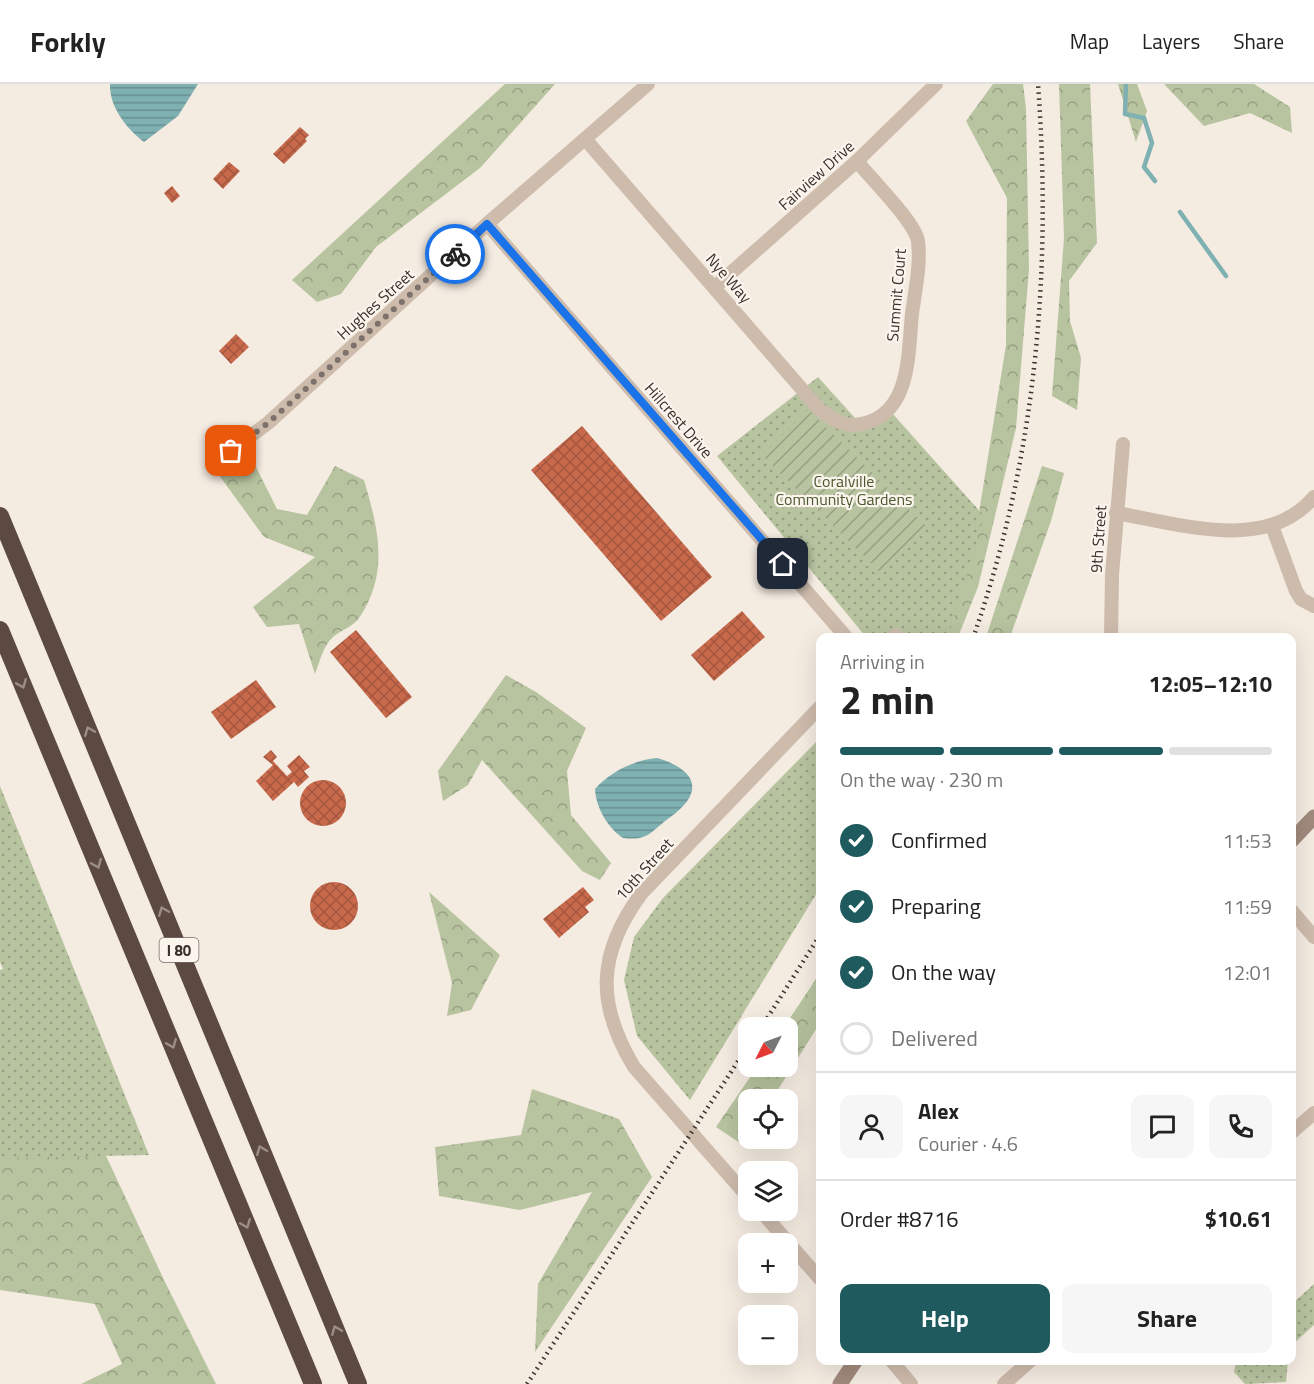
<!DOCTYPE html>
<html lang="en">
<head>
<meta charset="utf-8">
<style>
	:root { --surface:#fff; --page:#f6f6f6; --text:#222; --muted:#767676; --line:#e0e0e0; --accent:#1f5a5e }
	body { margin:0; font-family:"Titillium Web",sans-serif; background:var(--page); color:var(--text); height:100vh; display:flex; flex-direction:column; font-size:22px; white-space:nowrap }
	* { box-sizing:border-box; margin:0 }
	p { font-size:20px; color:var(--muted) }
	.icon { flex:none; width:33px; height:33px; fill:none; stroke:currentColor; stroke-width:2; stroke-linecap:round; stroke-linejoin:round }
	.map { position:relative; flex:1; overflow:hidden }
	.sheet { position:absolute; left:816px; top:549px; width:480px; height:732px; display:flex; flex-direction:column; background:var(--surface); border-radius:12px; box-shadow:0 6px 24px #0002 }
	.sheet>* { flex:none }
	.needle { width:39px; rotate:228deg }
	.controls { position:absolute; left:738px; top:933px; display:grid; gap:12px }
	.controls a { display:grid; place-items:center; width:60px; height:60px; border-radius:12px; background:var(--surface); box-shadow:0 6px 24px #0002; font-size:30px }
	.pin { position:absolute; display:grid; place-items:center; width:51px; height:51px; color:#fff; margin:-26px; border-radius:12px; box-shadow:0 3px 9px #0006 }
	.courier { position:absolute; display:grid; place-items:center; width:60px; height:60px; margin:-30px; border:4px solid #1a73e8; border-radius:50%; background:#fff; color:#222; box-shadow:0 2px 8px #0007 }
	.head em { font-style:normal; font-weight:700 }
	.head div { display:flex; flex-direction:column-reverse }
	.head { display:flex; align-items:center; justify-content:space-between; height:102px; padding:0 24px }
	h1 { font-size:39px; font-weight:700; line-height:45px }
	.bar { display:grid; grid-template-columns:repeat(4,1fr); gap:9px 6px; align-content:center; height:72px; padding:0 24px }
	.bar i { height:8px; border-radius:4px; background:var(--line) }
	.bar .current { background:var(--accent) }
	.bar p { grid-column:span 4 }
	.line { display:flex; align-items:center; gap:15px; padding:0 24px; border-top:2px solid var(--line) }
	.line div { flex:1 }
	.round { display:grid; place-items:center; flex:none; width:63px; height:63px; border-radius:12px; background:var(--page) }
	ol { padding:0 24px; list-style:none }
	li { display:flex; align-items:center; gap:18px; height:66px }
	li p { margin-inline-start:auto }
	li .icon { padding:6px; border-radius:50%; background:var(--accent); color:#fff; stroke-width:4 }
	li:last-child { color:var(--muted) }
	li i { width:33px; height:33px; border:3px solid var(--line); border-radius:50% }
	.primary-button { display:flex; gap:12px; margin-top:auto; padding:12px 24px }
	.primary-button a { flex:1; height:69px; border-radius:12px; background:var(--accent); color:#fff; font-size:24px; font-weight:700; line-height:69px; text-align:center }
	.primary-button a+a { background:var(--page); color:var(--text) }
	header { display:flex; align-items:center; gap:36px; box-sizing:border-box; height:84px; padding:0 30px; background:var(--surface); border-bottom:2px solid var(--line) }
	header strong { font-size:28px }
	nav { display:flex; gap:33px; margin-inline-start:auto; font-size:21px }
	.map>svg:first-child { display:block }
	.forest { fill:url(#forest-crowns) }
	.park { fill:url(#park-dots) }
	.garden { fill:url(#garden-furrows) }
	.water { fill:url(#water-rules) }
	.lines { fill:none; stroke-linecap:round; stroke-linejoin:round }
	.stream { stroke:#7fb0b2; stroke-width:4.5 }
	.building { fill:url(#building-cross-hatch) }
	.minor { stroke:#cdbbac; stroke-width:14 }
	.secondary { stroke:#a18a7d; stroke-width:15 }
	.motorway { stroke:#5c4a42; stroke-width:18 }
	.rail { stroke:#3b302b; stroke-width:4.5; stroke-dasharray:1.5 4.5; stroke-linecap:butt }
	.oneway { stroke:#9c8e87 }
	.done { stroke:#7c716b; stroke-width:6; stroke-dasharray:0 10.8 }
	.route { stroke:#1a73e8; stroke-width:8 }
	.labels { text-anchor:middle; dominant-baseline:central; stroke-width:4.5; stroke-linejoin:round; paint-order:stroke }
	.shield { fill:#fbf5ee; stroke:#756b66; stroke-width:1.5 }
	.shield-label { font-size:15px; font-weight:bold; fill:#3b302b }
	.street-label { font-size:16px; fill:#3b302b; stroke:#fbf5ee }
	.park-label { font-size:16px; fill:#4a5a2e; stroke:#fbf5ee }
</style>
</head>
<body>
<header>
<strong>Forkly</strong>
<nav><a>Map</a><a>Layers</a><a>Share</a></nav>
</header>
<div class="map">
<svg width="1314" height="1300" viewBox="0 0 1314 1300">
	<defs>
		<pattern id="forest-crowns" width="20" height="18" patternUnits="userSpaceOnUse" patternTransform="scale(1.5)"><rect width="20" height="18" fill="#b8c4a0"/><path d="M2 6a3 3 0 1 1 6 0M12 15a3 3 0 1 1 6 0" fill="none" stroke="#97a083"/></pattern>
		<pattern id="park-dots" width="8" height="8" patternUnits="userSpaceOnUse" patternTransform="scale(1.5)"><rect width="8" height="8" fill="#b8c4a0"/><path d="M2 2h.1M6 6h.1" fill="none" stroke="#97a083" stroke-width="1.8" stroke-linecap="round"/></pattern>
		<pattern id="garden-furrows" width="10" height="10" patternUnits="userSpaceOnUse" patternTransform="scale(1.5)"><rect width="10" height="10" fill="#b8c4a0"/><path d="M-1 1l2-2M0 10L10 0M9 11l2-2" fill="none" stroke="#97a083"/></pattern>
		<pattern id="water-rules" width="6" height="5" patternUnits="userSpaceOnUse" patternTransform="scale(1.5)"><rect width="6" height="5" fill="#7fb0b2"/><path d="M0 2.5h6" fill="none" stroke="#699091"/></pattern>
		<pattern id="building-cross-hatch" width="8" height="8" patternUnits="userSpaceOnUse" patternTransform="scale(1.5)"><rect width="8" height="8" fill="#c8694b"/><path d="M0 0l8 8M0 8l8-8" fill="none" stroke="#a4573f"/></pattern>
	</defs>
	<rect width="100%" height="100%" fill="#f4ebe1"/>
	<g class="forest">
		<polygon points="505,0 555,0 480,84 376,163 341,210 317,218 292,196"/>
		<polygon points="993,0 1023,0 1026,25 1029,185 1016,344 978,503 958,553 928,554 977,441 1006,261 1007,114 966,37"/>
		<polygon points="1059,0 1090,0 1097,159 1069,197 1070,237 1081,274 1077,326 1052,312 1064,154"/>
		<polygon points="1118,0 1137,0 1147,27 1136,58"/>
		<polygon points="1164,0 1254,0 1290,23 1292,49 1250,29 1204,42"/>
		<path d="M 251,373 L 277,425 L 307,431 L 335,382 L 364,396 C 378,444 390,488 359,534 C 354,542 341,546 333,553 C 323,562 320,577 315,590 L 299,540 L 267,543 L 253,523 L 315,473 L 264,453 L 216,387 Z"/>
		<polygon points="1042,382 1064,389 1051,437 1010,553 986,553"/>
		<polygon points="506,591 536,608 586,644 567,687 571,731 611,779 600,796 582,787 482,676 468,701 443,717 438,687"/>
		<polygon points="429,808 500,871 471,926 447,932 452,899"/>
		<polygon points="820,889 820,939 772,1015 748,1016 748,1053 743,1061 716,1043 757,983 788,982 788,944 784,943"/>
		<polygon points="0,966 93,1044 165,1198 216,1300 81,1300 122,1280 95,1220 0,1206"/>
		<polygon points="532,1005 619,1035 652,1093 535,1268 538,1200 592,1108 520,1126 439,1112 435,1063 521,1051"/>
	</g>
	<g class="park">
		<polygon points="818,293 855,334 892,329 984,432 948,553 866,553 717,372"/>
		<polygon points="820,654 820,804 690,1016 637,952 624,896 634,853 663,814"/>
		<polygon points="0,702 149,1071 0,1074 0,886 3,885 0,878"/>
		<polygon points="1314,1200 1314,1241 1292,1261 1292,1220"/>
		<polygon points="1236,1277 1288,1277 1286,1298 1245,1300 1234,1288"/>
	</g>
	<polygon class="garden" points="808,325 926,442 880,488 762,371"/>
	<g class="water">
		<path d="M 110,0 L 198,0 L 178,32 L 144,58 C 127,45 109,23 110,0 Z"/>
		<path d="M 657,674 C 698,686 705,709 669,734 C 650,748 649,757 623,754 C 608,744 596,724 595,705 C 610,688 634,676 657,674 Z"/>
	</g>
	<g class="lines">
		<g class="stream">
			<polyline points="1126,0 1125,30 1144,34 1152,59 1144,83 1155,97"/>
			<polyline points="1180,128 1226,192"/>
		</g>
	</g>
	<g class="building">
		<polygon points="300,43 309,51 305,55 307,57 284,80 273,70"/>
		<polygon points="229,78 240,87 223,105 213,95"/>
		<polygon points="172,102 180,112 172,119 164,109"/>
		<polygon points="236,250 249,263 231,280 219,267"/>
		<polygon points="582,342 712,493 661,537 531,386"/>
		<polygon points="742,527 765,553 714,597 691,571"/>
		<polygon points="356,546 412,613 386,634 330,568"/>
		<polygon points="256,596 276,623 231,655 211,628"/>
		<polygon points="271,666 277,673 273,677 287,692 292,688 287,682 299,671 310,683 304,687 309,693 298,703 294,698 273,717 256,697 273,681 263,673"/>
		<circle cx="323" cy="719" r="23"/>
		<circle cx="334" cy="822" r="24"/>
		<polygon points="583,803 594,816 585,823 589,828 559,854 543,835"/>
	</g>
	<g class="lines">
		<g class="minor">
			<path d="M 586,56 L 820,326 C 835,337 847,345 866,339 C 911,326 908,269 912,230 C 915,207 921,180 918,157 C 915,138 870,94 857,77"/>
			<polyline points="487,140 847,554"/>
			<polyline points="715,203 857,77 936,0"/>
			<polyline points="231,367 268,339 487,140 648,0"/>
			<path d="M 1116,429 C 1179,439 1266,470 1314,413"/>
			<polyline points="1272,442 1296,507 1301,515 1314,522"/>
			<polyline points="893,554 896,551"/>
			<polyline points="1111,554 1112,491 1123,360"/>
			<polyline points="1292,827 1314,853"/>
			<polyline points="1292,1048 1314,1029"/>
			<path d="M 748,1113 L 634,983 C 596,920 597,870 641,810 L 820,623"/>
			<polyline points="760,1126 820,1195"/>
			<polyline points="891,1276 911,1300"/>
			<polyline points="1004,1300 1031,1276"/>
		</g>
		<g class="secondary">
			<polyline points="1292,756 1314,733"/>
			<polyline points="840,1300 856,1276"/>
		</g>
		<g class="motorway">
			<polyline points="0,432 358,1300"/>
			<polyline points="0,546 313,1300"/>
		</g>
		<g class="rail">
			<path d="M 973,554 C 1036,375 1052,188 1038,0"/>
			<polyline points="761,944 820,851"/>
			<polyline points="527,1300 748,962"/>
		</g>
	</g>
	<defs><path id="oneway-chevron" d="M-2-3.5L2.5 0L-2 3.5" fill="none" stroke-width="1.6" stroke-linecap="round" stroke-linejoin="round" transform="scale(1.5)"/></defs>
	<g class="oneway">
		<use href="#oneway-chevron" transform="translate(22 600) rotate(68)"/>
		<use href="#oneway-chevron" transform="translate(89 647) rotate(-112)"/>
		<use href="#oneway-chevron" transform="translate(97 780) rotate(68)"/>
		<use href="#oneway-chevron" transform="translate(163 827) rotate(-112)"/>
		<use href="#oneway-chevron" transform="translate(172 960) rotate(68)"/>
		<use href="#oneway-chevron" transform="translate(261 1066) rotate(-112)"/>
		<use href="#oneway-chevron" transform="translate(246 1140) rotate(68)"/>
		<use href="#oneway-chevron" transform="translate(336 1246) rotate(-112)"/>
	</g>
	<g class="lines">
		<polyline class="done" points="231,367 268,339 455,170"/>
		<polyline class="route" points="455,170 487,140 783,480"/>
	</g>
	<g class="labels">
		<rect class="shield" x="159.5" y="854" width="39" height="24" rx="4.5"/>
		<g class="shield-label">
			<text x="179" y="866">I 80</text>
		</g>
		<g class="street-label">
			<text transform="translate(816 91) rotate(-42)">Fairview Drive</text>
			<text transform="translate(729 194) rotate(49)">Nye Way</text>
			<text transform="translate(896 211) rotate(-85)">Summit Court</text>
			<text transform="translate(375 220) rotate(-42)">Hughes Street</text>
			<text transform="translate(679 336) rotate(49)">Hillcrest Drive</text>
			<text transform="translate(1098 455) rotate(-86)">9th Street</text>
			<text transform="translate(644 785) rotate(-48)">10th Street</text>
		</g>
		<g class="park-label">
			<text x="844" y="397">Coralville<tspan x="844" dy="18">Community Gardens</tspan></text>
		</g>
	</g>
</svg>
<div class="controls">
<a><svg class="needle" viewBox="-14 -14 28 28"><path d="M0-13l5 13h-10z" fill="#e53935"/><path d="M0 13l5-13h-10z" fill="#767676"/></svg></a>
<a><svg class="icon" aria-label="locate" viewBox="0 0 24 24"><circle cx="12" cy="12" r="6"/><path d="M12 2v4M12 18v4M2 12h4M18 12h4"/></svg></a>
<a><svg class="icon" aria-label="layers" viewBox="0 0 24 24"><path d="M12 4l9 5-9 5-9-5zM3 14l9 5 9-5"/></svg></a>
<a>+</a>
<a>−</a>
</div>
<div class="pin" style="left:231px;top:367px;background:#ea580c"><svg class="icon" aria-label="bag" viewBox="0 0 24 24"><path d="M5 8h14l-1 12H6zM9 8a3 3 0 0 1 6 0"/></svg></div>
<div class="pin" style="left:783px;top:480px;background:#1f2937"><svg class="icon" aria-label="home" viewBox="0 0 24 24"><path d="M3 11l9-7 9 7M6 9v11h12V9"/></svg></div>
<div class="courier" style="left:455px;top:170px"><svg class="icon" aria-label="bike" viewBox="0 0 24 24"><circle cx="6" cy="16" r="4"/><circle cx="18" cy="16" r="4"/><path d="M6 16l4-8h5l3 8M10 8l3 8H6M13 5h3"/></svg></div>
<section class="sheet">
<div class="head"><div><h1>2 min</h1><p>Arriving in</p></div><em>12:05–12:10</em></div>
<div class="bar"><i class="current"></i><i class="current"></i><i class="current"></i><i></i><p>On the way · 230 m</p></div>
<ol>
<li><svg class="icon" aria-label="check" viewBox="0 0 24 24"><path d="M5 12l5 5 9-10"/></svg>Confirmed<p>11:53</p></li>
<li><svg class="icon" aria-label="check" viewBox="0 0 24 24"><path d="M5 12l5 5 9-10"/></svg>Preparing<p>11:59</p></li>
<li><svg class="icon" aria-label="check" viewBox="0 0 24 24"><path d="M5 12l5 5 9-10"/></svg>On the way<p>12:01</p></li>
<li><i></i>Delivered</li>
</ol>
<div class="line" style="height:108px"><a class="round"><svg class="icon" aria-label="person" viewBox="0 0 24 24"><circle cx="12" cy="8" r="4"/><path d="M4 21q1-7 8-7t8 7"/></svg></a><div><b>Alex</b><p>Courier · 4.6</p></div><a class="round"><svg class="icon" aria-label="chat" viewBox="0 0 24 24"><path d="M4 5h16v11H9l-5 4z"/></svg></a><a class="round"><svg class="icon" aria-label="phone" viewBox="0 0 24 24"><path d="M5 4h4l2 5-3 2q2 4 5 5l2-3 5 2v4C11 20 4 13 5 4z"/></svg></a></div>
<div class="line" style="height:78px"><div>Order #8716</div><b>$10.61</b></div>
<div class="primary-button"><a>Help</a><a>Share</a></div>
</section>
</div>
</body>
</html>
